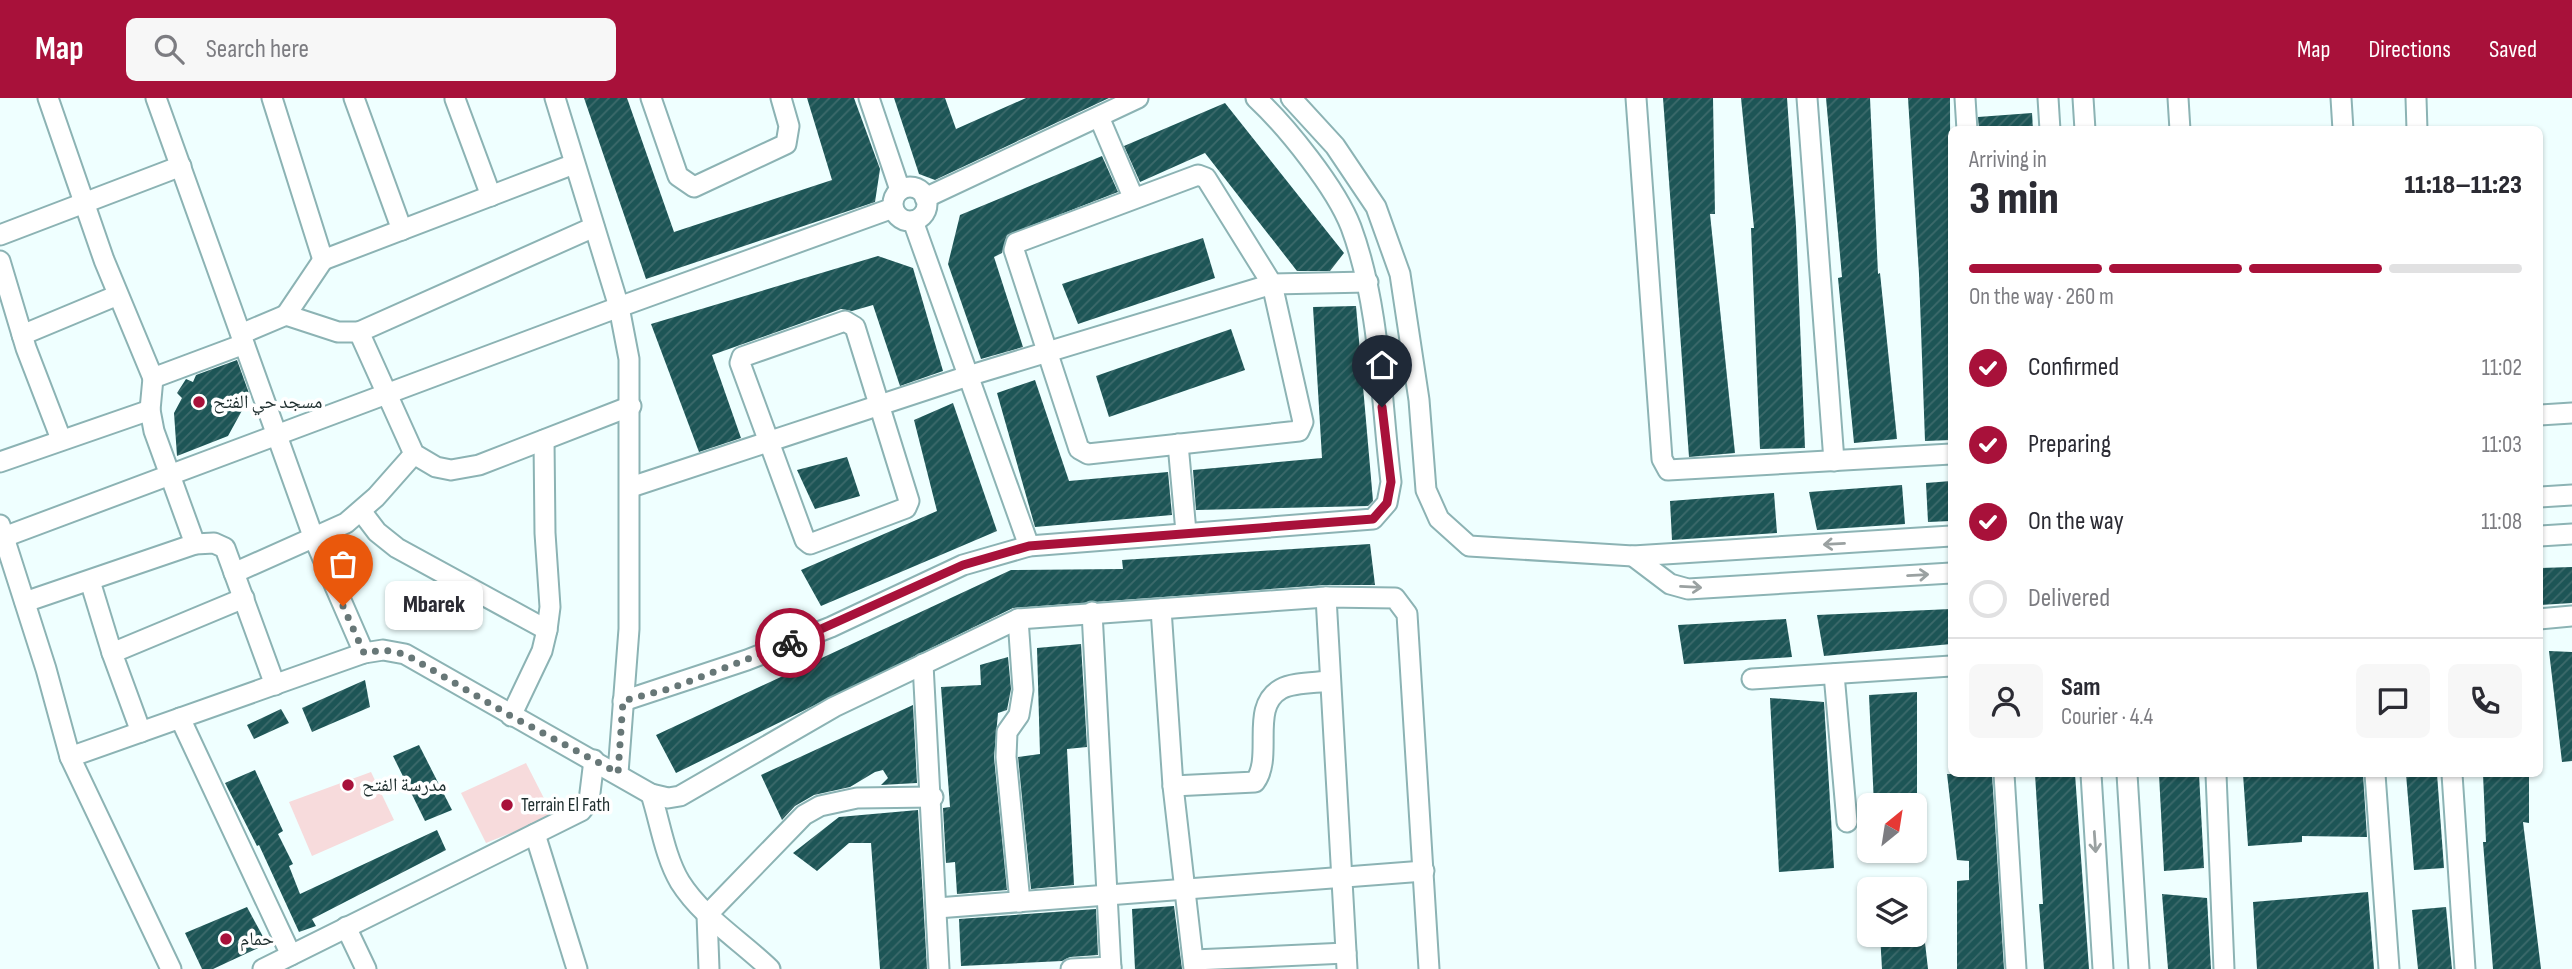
<!DOCTYPE html>
<html lang="en">
<head>
<meta charset="utf-8">
<style>
	:root { --surface:#fff; --page:#f7f7f7; --text:#2b2b33; --muted:#7c7c81; --line:#e1e1e2; --accent:#a8113a }
	body { margin:0; font-family:"Sofia Sans Condensed","Noto Naskh Arabic",sans-serif; background:var(--page); color:var(--text); height:100vh; display:flex; flex-direction:column; font-size:26px; white-space:nowrap }
	* { box-sizing:border-box; margin:0 }
	p { font-size:23px; color:var(--muted) }
	.icon { flex:none; width:38px; height:38px; fill:none; stroke:currentColor; stroke-width:2; stroke-linecap:round; stroke-linejoin:round }
	.map { position:relative; flex:1; overflow:hidden }
	.panel { position:absolute; left:1948px; top:28px; width:595px; height:651px; display:flex; flex-direction:column; background:var(--surface); border-radius:10px; box-shadow:0 2px 5px #0004 }
	.panel>* { flex:none }
	.needle { width:46px; rotate:30deg }
	.controls { position:absolute; left:1857px; top:695px; display:grid; gap:14px }
	.controls a { display:grid; place-items:center; width:70px; height:70px; border-radius:10px; background:var(--surface); box-shadow:0 2px 5px #0004; font-size:35px }
	.pin { position:absolute; display:grid; place-items:center; width:60px; height:60px; color:#fff; margin:-72px -30px; border-radius:50% 50% 50% 0; rotate:-45deg; box-shadow:0 0 7px #0007 }
	.pin .icon { rotate:45deg }
	.courier { position:absolute; display:grid; place-items:center; width:70px; height:70px; margin:-35px; border:5px solid #a8113a; border-radius:50%; background:#fff; color:#222; box-shadow:0 2px 9px #0007 }
	.bubble { position:absolute; height:49px; border-radius:10px; background:var(--surface); box-shadow:0 2px 5px #0004; font-size:23px; font-weight:800; line-height:49px; text-align:center }
	.head em { font-style:normal; font-weight:800 }
	.head div { display:flex; flex-direction:column-reverse }
	.head { display:flex; align-items:center; justify-content:space-between; height:119px; padding:0 21px }
	h1 { font-size:46px; font-weight:800; line-height:52px }
	.bar { display:grid; grid-template-columns:repeat(4,1fr); gap:10px 7px; align-content:center; height:84px; padding:0 21px }
	.bar i { height:9px; border-radius:5px; background:var(--line) }
	.bar .on { background:var(--accent) }
	.bar p { grid-column:span 4 }
	.line { display:flex; align-items:center; gap:18px; padding:0 21px; border-top:2px solid var(--line) }
	.line div { flex:1 }
	.round { display:grid; place-items:center; flex:none; width:74px; height:74px; border-radius:10px; background:var(--page) }
	ol { padding:0 21px; list-style:none }
	li { display:flex; align-items:center; gap:21px; height:77px }
	li p { margin-inline-start:auto }
	li .icon { padding:7px; border-radius:50%; background:var(--accent); color:#fff; stroke-width:4 }
	li:last-child { color:var(--muted) }
	li i { width:38px; height:38px; border:4px solid var(--line); border-radius:50% }
	header { display:flex; align-items:center; gap:42px; box-sizing:border-box; height:98px; padding:0 35px; background:var(--accent); color:#fff }
	header strong { font-size:33px }
	nav { display:flex; gap:38px; margin-inline-start:auto; font-size:24px }
	.search { width:490px; height:63px; background:var(--page); display:flex; align-items:center; gap:18px; box-sizing:border-box; padding:0 24px; border-radius:10px; color:var(--muted); font-size:26px }
	.map>svg:first-child { display:block }
	.grass { fill:#f7dbdc }
	.building { fill:url(#building-hatch) }
	.lines { fill:none; stroke-linecap:round; stroke-linejoin:round }
	.minor-casing { stroke:#8cb3b4; stroke-width:23 }
	.minor { stroke:#fff; stroke-width:19 }
	.oneway { stroke:#9aa1a1 }
	.done { stroke:#677777; stroke-width:7; stroke-dasharray:0 12.6 }
	.route { stroke:#a8113a; stroke-width:9 }
	.poi-dot { fill:#a8113a; stroke:#fff; stroke-width:2.5 }
	.labels { text-anchor:middle; dominant-baseline:central; stroke-width:7; stroke-linejoin:round; paint-order:stroke }
	.poi-label { font-size:19px; fill:#1e2e2e; stroke:#fff; text-anchor:start }
</style>
</head>
<body>
<header>
<strong>Map</strong>
<div class="search"><svg class="icon" aria-label="search" viewBox="0 0 24 24"><circle cx="10" cy="10" r="6"/><path d="M15 15l6 6"/></svg>Search here</div>
<nav><a>Map</a><a>Directions</a><a>Saved</a></nav>
</header>
<div class="map">
<svg width="2572" height="871" viewBox="0 0 2572 871">
	<defs>
		<pattern id="building-hatch" width="6" height="6" patternUnits="userSpaceOnUse" patternTransform="scale(1.75)"><rect width="6" height="6" fill="#1d5556"/><path d="M-1 1l2-2M0 6l6-6M5 7l2-2" fill="none" stroke="#3d6a6b"/></pattern>
	</defs>
	<rect width="100%" height="100%" fill="#efffff"/>
	<g class="grass">
		<polygon points="526,665 553,718 486,745 461,695"/>
		<polygon points="371,674 394,722 312,758 289,704"/>
	</g>
	<g class="building">
		<polygon points="584,0 627,0 674,134 832,82 807,0 854,0 880,71 875,104 646,181"/>
		<polygon points="894,0 945,0 956,31 1026,0 1109,0 935,82 919,76"/>
		<polygon points="1663,0 1713,0 1715,116 1710,116 1735,355 1689,359"/>
		<polygon points="1741,0 1787,0 1796,128 1805,350 1760,351 1751,130 1754,130"/>
		<polygon points="1826,0 1870,0 1878,176 1880,175 1897,341 1854,345 1838,180 1842,179"/>
		<polygon points="1908,0 1950,0 1951,342 1925,343 1919,176"/>
		<polygon points="1225,5 1344,155 1330,173 1297,173 1205,55 1140,84 1124,48"/>
		<polygon points="2032,15 2033,32 1979,32 1978,19"/>
		<polygon points="1102,58 1118,94 1007,137 1002,155 994,159 1023,249 981,261 948,166 960,117"/>
		<polygon points="1203,140 1215,180 1078,226 1062,186"/>
		<polygon points="878,158 913,170 943,273 900,288 873,207 852,213 841,211 712,257 741,340 699,354 651,226"/>
		<polygon points="1356,208 1373,403 1368,408 1196,412 1193,372 1322,360 1313,209"/>
		<polygon points="1231,231 1245,272 1109,319 1096,278"/>
		<polygon points="237,262 250,298 228,338 177,358 174,315 182,300 177,295 186,281 193,284 196,277"/>
		<polygon points="1035,282 1069,383 1168,374 1172,417 1035,429 997,295"/>
		<polygon points="953,305 997,433 821,508 801,472 937,413 914,322"/>
		<polygon points="847,359 860,398 815,411 797,372"/>
		<polygon points="1951,383 1951,423 1928,424 1926,385"/>
		<polygon points="1902,387 1905,426 1817,432 1809,394"/>
		<polygon points="1774,395 1777,435 1672,442 1670,403"/>
		<polygon points="1370,446 1375,487 1325,487 1013,510 676,675 656,637 1011,472 1123,471 1122,462"/>
		<polygon points="2572,469 2572,505 2539,507 2539,470"/>
		<polygon points="1951,511 1951,546 1824,558 1817,517"/>
		<polygon points="1786,521 1792,559 1684,566 1678,527"/>
		<polygon points="1081,546 1087,649 1067,651 1074,787 1031,791 1018,659 1040,656 1037,550"/>
		<polygon points="2549,553 2572,554 2572,663 2562,664"/>
		<polygon points="1008,559 1011,591 1007,612 998,615 994,659 1007,792 957,796 955,764 946,765 943,710 950,709 941,589 981,587 980,567"/>
		<polygon points="365,582 370,609 312,634 302,610"/>
		<polygon points="1917,594 1917,707 1874,707 1869,597"/>
		<polygon points="1770,600 1824,604 1834,770 1779,774"/>
		<polygon points="913,607 917,685 881,687 888,680 883,672 875,674 850,689 814,697 795,708 782,722 761,677"/>
		<polygon points="281,611 289,625 254,641 247,627"/>
		<polygon points="419,647 452,712 425,723 393,658"/>
		<polygon points="255,672 283,733 278,736 293,766 289,768 300,796 437,732 446,752 312,821 316,828 299,834 259,747 257,748 225,685"/>
		<polygon points="1947,676 1992,676 2004,871 1957,871 1957,783 1969,782 1969,763 1957,762"/>
		<polygon points="2035,676 2075,676 2089,871 2044,871 2039,806 2043,806"/>
		<polygon points="2159,676 2199,676 2204,770 2164,773"/>
		<polygon points="2243,676 2363,676 2367,739 2302,738 2302,744 2248,748"/>
		<polygon points="2406,676 2437,676 2444,770 2414,772"/>
		<polygon points="2483,676 2529,676 2529,725 2523,724 2541,871 2493,871 2483,744 2486,744"/>
		<polygon points="918,712 927,871 880,871 871,745 849,745 817,773 793,755 839,719"/>
		<polygon points="2368,794 2374,871 2257,871 2253,804"/>
		<polygon points="2162,796 2207,800 2211,871 2168,871"/>
		<polygon points="1174,808 1182,871 1135,871 1132,811"/>
		<polygon points="247,809 267,846 213,871 202,871 185,835"/>
		<polygon points="2446,809 2452,871 2418,871 2412,812"/>
		<polygon points="1096,811 1098,857 1070,859 1062,863 961,868 959,821"/>
		<polygon points="1880,836 1924,836 1928,871 1882,871"/>
	</g>
	<g class="lines">
		<g class="minor-casing">
			<g id="minor">
				<polyline points="48,0 104,162 153,280 244,246"/>
				<polyline points="156,0 313,438 364,555"/>
				<polyline points="272,0 323,162 574,66"/>
				<polyline points="354,0 402,132"/>
				<polyline points="555,0 619,209 629,261 629,531 618,675"/>
				<polyline points="651,0 678,78 694,89 786,46 789,28 781,0"/>
				<polyline points="869,0 900,92"/>
				<polyline points="1291,0 1335,48 1376,109 1400,176 1419,302 1426,392 1439,421 1469,448 1633,458 1951,438"/>
				<polyline points="1636,0 1662,361 1668,372 1951,356"/>
				<polyline points="1807,0 1834,363"/>
				<polyline points="1965,0 1967,32"/>
				<polyline points="2048,0 2050,32"/>
				<polyline points="2083,0 2085,32"/>
				<polyline points="2178,0 2180,32"/>
				<polyline points="2341,0 2343,32"/>
				<polyline points="2416,0 2417,32"/>
				<polyline points="455,1 491,98"/>
				<polyline points="1099,19 1133,99"/>
				<polygon points="1198,77 1206,80 1272,186 1303,324 1299,333 1088,356 1079,351 1014,152 1016,145"/>
				<circle cx="910" cy="106" r="17"/>
				<polyline points="925,100 1138,0"/>
				<polyline points="913,123 1029,448"/>
				<polyline points="594,129 359,234 414,356 436,369 451,372 479,367 631,308"/>
				<polyline points="0,137 181,68"/>
				<polyline points="0,163 26,250 61,341"/>
				<polyline points="286,217 323,162"/>
				<polygon points="845,223 855,229 909,403 906,410 810,446 805,442 740,265 742,259"/>
				<polyline points="241,236 286,217 338,234 359,234"/>
				<polyline points="22,237 118,197"/>
				<polyline points="2539,317 2572,315"/>
				<polyline points="1178,346 1186,434"/>
				<polyline points="0,364 150,312"/>
				<polyline points="631,389 968,278 1272,186 1368,184"/>
				<polyline points="2539,399 2572,397"/>
				<polyline points="361,413 377,434 397,450 547,532"/>
				<polyline points="0,427 46,571 70,659 364,555 383,552 405,556 651,696 668,700 680,698 834,609 1018,521 1326,499 1395,500 1407,516 1429,871"/>
				<polyline points="2539,438 2572,436"/>
				<polyline points="4,439 619,209 893,110"/>
				<polyline points="195,446 214,445 225,450 275,587"/>
				<polyline points="1633,458 1670,486 1688,491 1951,475"/>
				<polyline points="234,475 346,425 376,399 414,356"/>
				<polyline points="90,483 112,555"/>
				<polyline points="1326,499 1347,871"/>
				<polyline points="25,504 195,446 154,333 150,312 153,280"/>
				<polyline points="1161,511 1173,688 1194,871"/>
				<polyline points="1092,514 1111,871"/>
				<polyline points="1018,521 1023,592 1019,617 1007,634 1006,659 1020,804"/>
				<polyline points="2539,521 2572,518"/>
				<polyline points="923,566 939,871"/>
				<polyline points="1834,576 1847,724"/>
				<polyline points="1752,581 1951,568"/>
				<path d="M 623,603 L 747,562 L 831,529 L 963,467 L 1029,448 L 1373,421 L 1387,405 L 1391,384 C 1381,302 1380,207 1351,129 C 1336,90 1287,29 1256,0"/>
				<polyline points="511,618 542,553 547,532 550,509 545,435 544,342"/>
				<polyline points="180,620 291,857"/>
				<polyline points="141,634 112,555 244,500"/>
				<polyline points="70,659 171,871"/>
				<polyline points="2004,676 2016,871"/>
				<polyline points="2091,676 2103,871"/>
				<polyline points="2127,676 2139,871"/>
				<polyline points="2216,676 2224,871"/>
				<polyline points="2375,676 2389,871"/>
				<polyline points="2452,676 2465,871"/>
				<path d="M 1173,688 L 1255,684 C 1274,658 1249,609 1281,591 C 1293,584 1316,585 1330,583"/>
				<path d="M 651,696 C 660,724 665,759 680,784 C 702,819 740,842 770,871"/>
				<polyline points="535,736 577,871"/>
				<polyline points="937,810 1424,773"/>
				<polyline points="346,829 366,871"/>
				<polyline points="1194,862 1346,855"/>
				<polyline points="263,871 581,713 589,703 594,662"/>
				<polyline points="709,871 707,817 804,717 820,708 857,700 933,699"/>
				<polyline points="1071,871 1111,869"/>
			</g>
		</g>
		<use href="#minor" class="minor"/>
	</g>
	<defs><path id="oneway-shaft" d="M-6 0H5M1.5-3L5.5 0L1.5 3" fill="none" stroke-width="1.6" stroke-linecap="round" stroke-linejoin="round" transform="scale(1.75)"/></defs>
	<g class="oneway">
		<use href="#oneway-shaft" transform="translate(1834 446) rotate(177)"/>
		<use href="#oneway-shaft" transform="translate(1918 477) rotate(-3)"/>
		<use href="#oneway-shaft" transform="translate(1691 489) rotate(3)"/>
		<use href="#oneway-shaft" transform="translate(2095 744) rotate(86)"/>
	</g>
	<g class="lines">
		<polyline class="done" points="343,508 364,555 383,552 405,556 511,618 618,675 623,603 672,590 790,545"/>
		<polyline class="route" points="790,545 963,467 1029,448 1373,421 1387,405 1391,384 1382,309"/>
	</g>
	<g class="poi-dot">
		<circle cx="199" cy="304" r="7"/>
		<circle cx="348" cy="687" r="7"/>
		<circle cx="507" cy="707" r="7"/>
		<circle cx="226" cy="841" r="7"/>
	</g>
	<g class="labels">
		<g class="poi-label">
			<text x="213" y="304">مسجد حي الفتح</text>
			<text x="362" y="687">مدرسة الفتح</text>
			<text x="521" y="707">Terrain El Fath</text>
			<text x="240" y="841">حمام</text>
		</g>
	</g>
</svg>
<div class="controls">
<a><svg class="needle" viewBox="-14 -14 28 28"><path d="M0-13l5 13h-10z" fill="#e53935"/><path d="M0 13l5-13h-10z" fill="#7c7c81"/></svg></a>
<a><svg class="icon" aria-label="layers" viewBox="0 0 24 24"><path d="M12 4l9 5-9 5-9-5zM3 14l9 5 9-5"/></svg></a>
</div>
<div class="pin" style="left:343px;top:508px;background:#ea580c"><svg class="icon" aria-label="bag" viewBox="0 0 24 24"><path d="M5 8h14l-1 12H6zM9 8a3 3 0 0 1 6 0"/></svg></div>
<div class="pin" style="left:1382px;top:309px;background:#1f2937"><svg class="icon" aria-label="home" viewBox="0 0 24 24"><path d="M3 11l9-7 9 7M6 9v11h12V9"/></svg></div>
<div class="courier" style="left:790px;top:545px"><svg class="icon" aria-label="bike" viewBox="0 0 24 24"><circle cx="6" cy="16" r="4"/><circle cx="18" cy="16" r="4"/><path d="M6 16l4-8h5l3 8M10 8l3 8H6M13 5h3"/></svg></div>
<div class="bubble" style="left:385px;top:483px;width:98px">Mbarek</div>
<section class="panel">
<div class="head"><div><h1>3 min</h1><p>Arriving in</p></div><em>11:18–11:23</em></div>
<div class="bar"><i class="on"></i><i class="on"></i><i class="on"></i><i></i><p>On the way · 260 m</p></div>
<ol>
<li><svg class="icon" aria-label="check" viewBox="0 0 24 24"><path d="M5 12l5 5 9-10"/></svg>Confirmed<p>11:02</p></li>
<li><svg class="icon" aria-label="check" viewBox="0 0 24 24"><path d="M5 12l5 5 9-10"/></svg>Preparing<p>11:03</p></li>
<li><svg class="icon" aria-label="check" viewBox="0 0 24 24"><path d="M5 12l5 5 9-10"/></svg>On the way<p>11:08</p></li>
<li><i></i>Delivered</li>
</ol>
<div class="line" style="height:126px"><a class="round"><svg class="icon" aria-label="person" viewBox="0 0 24 24"><circle cx="12" cy="8" r="4"/><path d="M4 21q1-7 8-7t8 7"/></svg></a><div><b>Sam</b><p>Courier · 4.4</p></div><a class="round"><svg class="icon" aria-label="chat" viewBox="0 0 24 24"><path d="M4 5h16v11H9l-5 4z"/></svg></a><a class="round"><svg class="icon" aria-label="phone" viewBox="0 0 24 24"><path d="M5 4h4l2 5-3 2q2 4 5 5l2-3 5 2v4C11 20 4 13 5 4z"/></svg></a></div>
</section>
</div>
</body>
</html>
